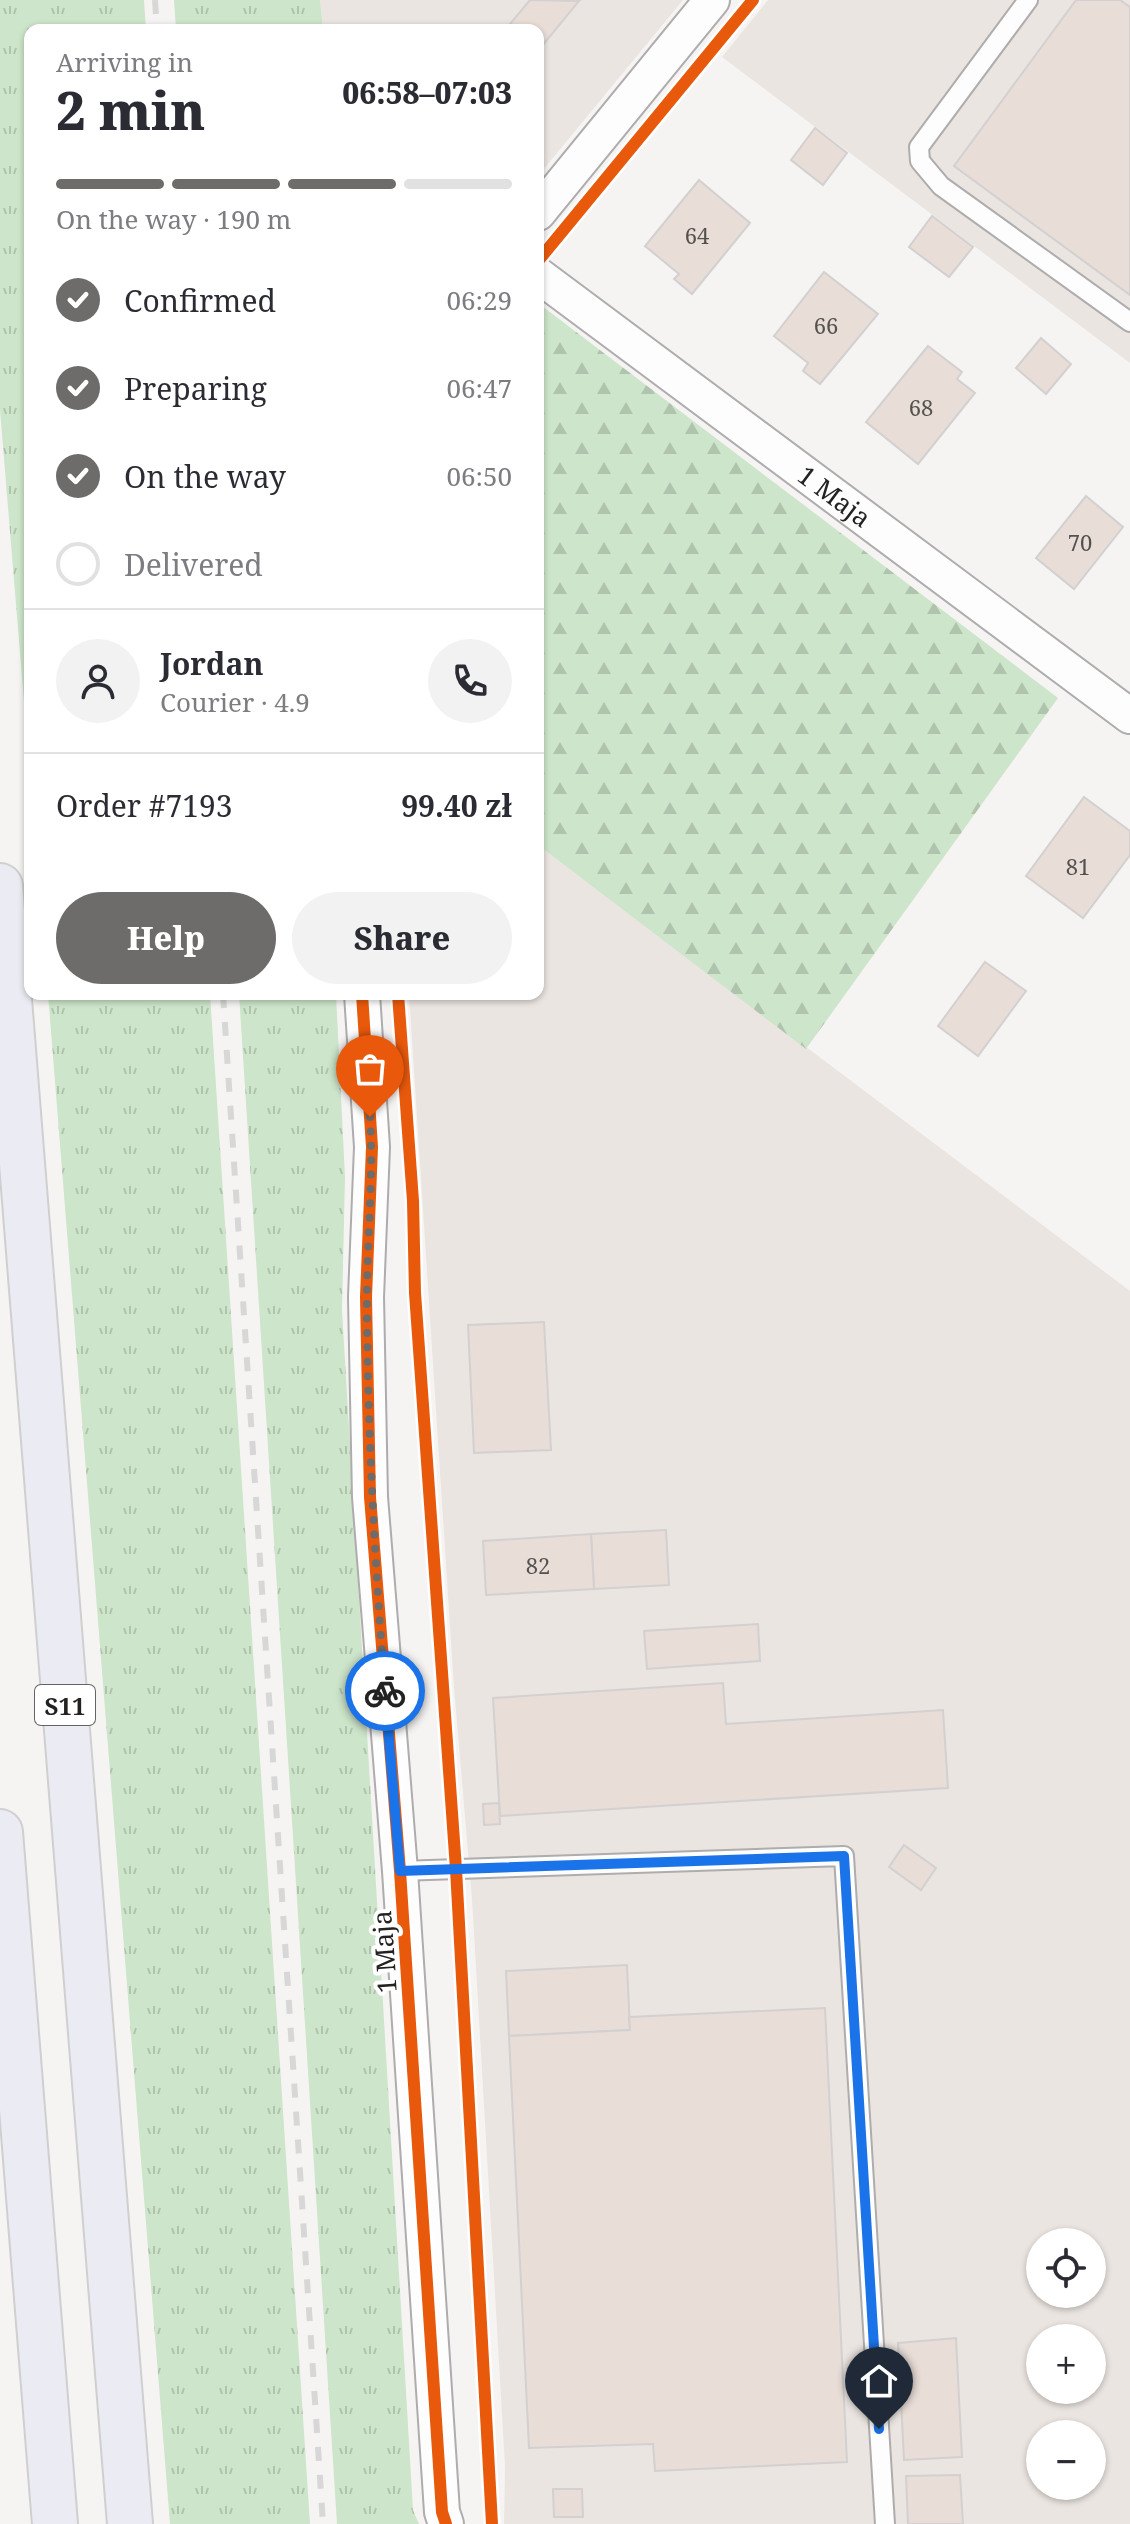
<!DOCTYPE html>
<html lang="en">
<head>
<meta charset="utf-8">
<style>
	:root { --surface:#fff; --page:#f2f2f3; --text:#2b2b33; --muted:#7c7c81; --line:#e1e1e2; --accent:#6d6c6a }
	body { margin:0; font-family:"Noto Serif",serif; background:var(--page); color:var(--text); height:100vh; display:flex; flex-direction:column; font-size:30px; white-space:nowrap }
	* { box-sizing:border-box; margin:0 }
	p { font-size:26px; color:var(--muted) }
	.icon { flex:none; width:44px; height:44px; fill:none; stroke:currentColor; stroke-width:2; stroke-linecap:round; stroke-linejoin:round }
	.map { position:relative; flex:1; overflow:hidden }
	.drawer { position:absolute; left:24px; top:24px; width:520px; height:976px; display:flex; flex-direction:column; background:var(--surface); border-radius:16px; box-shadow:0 2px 6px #0004 }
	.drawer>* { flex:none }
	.buttons { position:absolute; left:1026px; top:2228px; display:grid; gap:16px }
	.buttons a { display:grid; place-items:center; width:80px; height:80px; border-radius:50%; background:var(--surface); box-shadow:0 2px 6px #0004; font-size:40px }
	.pin { position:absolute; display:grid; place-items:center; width:68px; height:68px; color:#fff; margin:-82px -34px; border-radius:50% 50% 50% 0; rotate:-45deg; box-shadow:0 0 8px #0007 }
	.pin .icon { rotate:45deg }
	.courier { position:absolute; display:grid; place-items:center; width:80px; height:80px; margin:-40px; border:6px solid #1a73e8; border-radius:50%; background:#fff; color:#222; box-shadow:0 2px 10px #0007 }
	.overview em { font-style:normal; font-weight:800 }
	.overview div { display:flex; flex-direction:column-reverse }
	.overview { display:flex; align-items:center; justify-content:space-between; height:136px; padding:0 32px }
	h1 { font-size:52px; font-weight:800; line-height:60px }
	.bar { display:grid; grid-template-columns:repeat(4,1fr); gap:12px 8px; align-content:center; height:96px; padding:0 32px }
	.bar i { height:10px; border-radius:6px; background:var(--line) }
	.bar .current { background:var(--accent) }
	.bar p { grid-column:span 4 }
	.line { display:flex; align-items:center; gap:20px; padding:0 32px; border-top:2px solid var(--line) }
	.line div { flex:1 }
	.round { display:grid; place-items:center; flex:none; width:84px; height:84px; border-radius:42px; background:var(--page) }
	ol { padding:0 32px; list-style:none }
	li { display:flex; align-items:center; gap:24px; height:88px }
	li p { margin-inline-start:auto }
	li .icon { padding:8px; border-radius:50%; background:var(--accent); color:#fff; stroke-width:4 }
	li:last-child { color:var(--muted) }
	li i { width:44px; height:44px; border:4px solid var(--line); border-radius:50% }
	.button { display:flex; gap:16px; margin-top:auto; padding:16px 32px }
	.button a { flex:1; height:92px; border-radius:48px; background:var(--accent); color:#fff; font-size:32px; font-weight:800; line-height:92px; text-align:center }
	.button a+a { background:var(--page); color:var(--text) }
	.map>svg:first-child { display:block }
	.built { fill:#ebe5e1; fill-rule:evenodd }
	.grass { fill:url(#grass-tufts) }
	.forest { fill:url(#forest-firs) }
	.building { fill:#e8ddd7; stroke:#d2d0d0; stroke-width:2 }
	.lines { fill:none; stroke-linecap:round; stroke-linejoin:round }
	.service-casing { stroke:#aeacac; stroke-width:22 }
	.minor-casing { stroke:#aeacac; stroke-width:38 }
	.motorway-casing { stroke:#d0cfcf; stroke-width:48 }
	.service { stroke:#fefdfd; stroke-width:18 }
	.minor { stroke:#fefdfd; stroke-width:34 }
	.motorway { stroke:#ebecf3; stroke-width:44 }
	.rail { stroke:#d7d7d7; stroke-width:6; stroke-dasharray:14 14; stroke-linecap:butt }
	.cycleway-casing { stroke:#fff; stroke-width:17 }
	.cycleway { stroke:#e8590c; stroke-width:12 }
	.done { stroke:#6d6c6a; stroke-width:8; stroke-dasharray:0 14.4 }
	.route { stroke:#1a73e8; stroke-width:10 }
	.labels { text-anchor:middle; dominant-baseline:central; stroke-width:8; stroke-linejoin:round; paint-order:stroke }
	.number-label { font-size:22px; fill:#54514e }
	.shield { fill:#fff; stroke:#656464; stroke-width:2 }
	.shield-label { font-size:24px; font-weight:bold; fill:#232221 }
	.street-label { font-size:26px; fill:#232221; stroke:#fff }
</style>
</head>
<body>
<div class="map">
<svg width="1130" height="2524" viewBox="0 0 1130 2524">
	<defs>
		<pattern id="grass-tufts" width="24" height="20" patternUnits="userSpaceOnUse" patternTransform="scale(2)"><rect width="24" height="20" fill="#cde5ca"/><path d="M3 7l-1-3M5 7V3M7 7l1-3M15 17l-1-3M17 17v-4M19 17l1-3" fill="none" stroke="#b0c4ad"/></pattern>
		<pattern id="forest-firs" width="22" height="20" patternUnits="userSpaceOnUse" patternTransform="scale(2)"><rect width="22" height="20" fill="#cde5ca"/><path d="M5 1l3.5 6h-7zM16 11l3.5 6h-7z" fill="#b0c4ad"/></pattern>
	</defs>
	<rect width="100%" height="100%" fill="#f6f4f3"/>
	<g class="built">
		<polygon points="320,0 683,0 538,176 538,30 323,30"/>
		<polygon points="768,0 1130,0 1130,363 722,57"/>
		<path d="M 538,845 L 1130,1291 L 1130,2524 L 504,2524 L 505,2466 L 472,1899 L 454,1688 L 409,994 L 538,994 ZM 1040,2242 L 1092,2242 L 1092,2294 L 1040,2294 ZM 1040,2338 L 1092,2338 L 1092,2390 L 1040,2390 ZM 1040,2434 L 1092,2434 L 1092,2486 L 1040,2486 Z"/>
	</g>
	<g class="grass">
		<polygon points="0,0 144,0 146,30 30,30 30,775 0,410"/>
		<polygon points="174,0 320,0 323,30 176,30"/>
		<polygon points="48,994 210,994 310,2524 170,2524"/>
		<polygon points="239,994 336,994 345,1177 342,1310 413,2510 419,2524 337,2524"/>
	</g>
	<polygon class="forest" points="538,303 1058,698 806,1049 538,845"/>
	<g class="building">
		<polygon points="530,0 579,1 538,51 538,30 505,30"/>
		<polygon points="1076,0 1120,0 1130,7 1130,295 954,166"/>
		<polygon points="815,128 847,153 823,185 791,160"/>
		<polygon points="699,180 750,223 692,294 674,279 679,274 645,246"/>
		<polygon points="932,216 973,247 949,277 909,247"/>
		<polygon points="824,272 878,314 820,384 803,371 808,363 774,336"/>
		<polygon points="1041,338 1071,364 1046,394 1016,368"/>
		<polygon points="928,346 962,372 957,379 975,393 918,464 866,422"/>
		<polygon points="1086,496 1123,527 1074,589 1036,558"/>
		<polygon points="1084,797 1130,831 1130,855 1083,918 1026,876"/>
		<polygon points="985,962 1026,991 978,1056 938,1026"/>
		<polygon points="544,1322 551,1450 474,1453 468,1325"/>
		<polygon points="666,1530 669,1585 594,1589 591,1534"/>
		<polygon points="591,1534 594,1589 486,1595 483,1541"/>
		<polygon points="758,1624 760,1661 647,1669 644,1631"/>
		<polygon points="723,1683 726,1724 943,1710 948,1788 500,1816 493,1698"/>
		<polygon points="499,1803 500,1824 484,1825 483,1804"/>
		<polygon points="904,1845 936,1868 921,1890 889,1867"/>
		<polygon points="627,1965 630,2030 509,2036 506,1971"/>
		<polygon points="825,2008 847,2462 655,2471 653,2444 529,2448 509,2036 630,2030 629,2017"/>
		<polygon points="956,2338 962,2457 904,2460 898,2343"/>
		<polygon points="960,2475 963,2524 908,2524 906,2476"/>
		<polygon points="553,2489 582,2489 583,2517 554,2517"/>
	</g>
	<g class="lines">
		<g class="service-casing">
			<g id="service">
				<polyline points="1028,0 919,147 920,161 941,186 1130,322"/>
				<polyline points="400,1871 844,1856 885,2524"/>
			</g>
		</g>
		<g class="minor-casing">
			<g id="minor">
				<polyline points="538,213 712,0"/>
				<path id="s1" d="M 538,275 L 1130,716"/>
				<polyline points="362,994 372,1147 366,1297 370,1497 400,1871 442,2512 446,2524"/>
			</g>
		</g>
		<g class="motorway-casing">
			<g id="motorway">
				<polyline points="0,886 130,2524"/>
				<polyline points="0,1832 55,2524"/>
			</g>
		</g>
		<use href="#service" class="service"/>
		<use href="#minor" class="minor"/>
		<use href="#motorway" class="motorway"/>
		<g class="rail">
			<polyline points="155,0 157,30"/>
			<polyline points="223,994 323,2524"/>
		</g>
		<g class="cycleway-casing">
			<g id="cycleway">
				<polyline points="538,261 753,0"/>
				<polyline points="362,994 372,1147 366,1297 370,1497 400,1871 442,2512 446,2524"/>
				<polyline points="398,994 413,1201 415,1293 456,1869 492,2524"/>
			</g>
		</g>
		<use href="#cycleway" class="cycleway"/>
	</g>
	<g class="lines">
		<path class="done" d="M 370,1117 C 374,1182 366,1247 367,1312 C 368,1439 375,1565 385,1691"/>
		<polyline class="route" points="385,1691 400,1871 844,1856 879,2429"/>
	</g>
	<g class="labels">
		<g class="number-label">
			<text x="697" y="235">64</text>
			<text x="826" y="325">66</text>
			<text x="921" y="407">68</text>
			<text x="1080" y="542">70</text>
			<text x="1078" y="866">81</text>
			<text x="538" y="1565">82</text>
		</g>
		<rect class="shield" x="35" y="1685" width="60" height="40" rx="6"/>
		<g class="shield-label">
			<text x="65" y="1705">S11</text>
		</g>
		<g class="street-label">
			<text stroke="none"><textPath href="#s1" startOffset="370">1 Maja</textPath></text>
			<text transform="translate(384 1952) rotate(-94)">1 Maja</text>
		</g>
	</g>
</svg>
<div class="buttons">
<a><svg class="icon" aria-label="locate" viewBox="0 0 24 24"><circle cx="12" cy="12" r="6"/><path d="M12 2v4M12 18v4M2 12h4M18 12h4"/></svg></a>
<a>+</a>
<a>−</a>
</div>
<div class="pin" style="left:370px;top:1117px;background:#ea580c"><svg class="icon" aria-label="bag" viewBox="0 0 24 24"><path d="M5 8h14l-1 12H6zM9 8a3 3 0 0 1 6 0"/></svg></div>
<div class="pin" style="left:879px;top:2429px;background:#1f2937"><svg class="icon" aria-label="home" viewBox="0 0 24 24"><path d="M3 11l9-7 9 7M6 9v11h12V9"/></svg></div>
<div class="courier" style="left:385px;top:1691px"><svg class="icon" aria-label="bike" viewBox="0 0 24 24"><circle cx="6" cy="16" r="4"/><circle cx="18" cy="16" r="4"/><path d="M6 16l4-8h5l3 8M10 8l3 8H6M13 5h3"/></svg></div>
<section class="drawer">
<div class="overview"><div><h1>2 min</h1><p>Arriving in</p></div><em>06:58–07:03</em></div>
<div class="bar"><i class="current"></i><i class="current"></i><i class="current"></i><i></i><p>On the way · 190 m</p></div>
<ol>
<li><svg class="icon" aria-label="check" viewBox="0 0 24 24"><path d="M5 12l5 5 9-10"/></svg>Confirmed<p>06:29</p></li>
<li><svg class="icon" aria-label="check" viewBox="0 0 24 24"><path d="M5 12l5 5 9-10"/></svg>Preparing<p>06:47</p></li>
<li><svg class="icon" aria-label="check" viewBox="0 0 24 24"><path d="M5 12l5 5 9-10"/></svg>On the way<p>06:50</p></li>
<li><i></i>Delivered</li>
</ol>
<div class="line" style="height:144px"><a class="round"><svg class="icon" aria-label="person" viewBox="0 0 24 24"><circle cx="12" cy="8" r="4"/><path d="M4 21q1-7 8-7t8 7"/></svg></a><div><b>Jordan</b><p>Courier · 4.9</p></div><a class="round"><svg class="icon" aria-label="phone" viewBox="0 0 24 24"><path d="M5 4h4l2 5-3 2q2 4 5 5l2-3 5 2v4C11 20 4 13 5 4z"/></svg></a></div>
<div class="line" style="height:104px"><div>Order #7193</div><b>99.40 zł</b></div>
<div class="button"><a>Help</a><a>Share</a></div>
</section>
</div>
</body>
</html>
